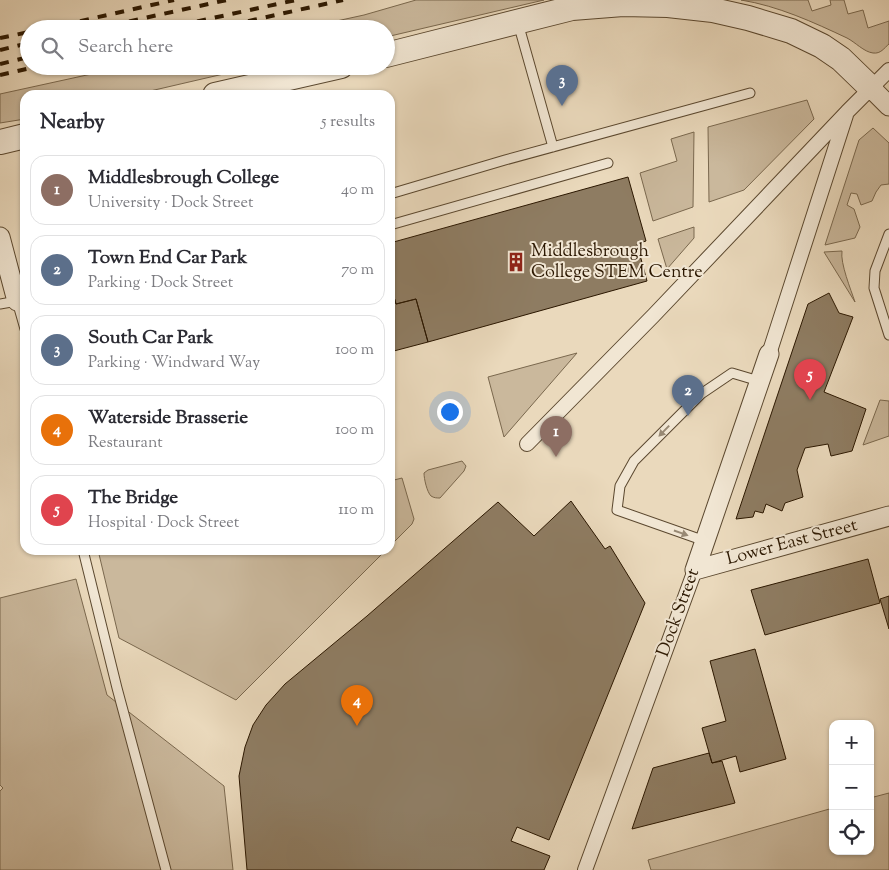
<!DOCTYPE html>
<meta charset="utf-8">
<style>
:root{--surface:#fff;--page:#f7f7f7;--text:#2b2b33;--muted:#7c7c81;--line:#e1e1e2;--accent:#0b8043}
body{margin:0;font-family:"Sorts Mill Goudy",serif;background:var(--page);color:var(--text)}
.controls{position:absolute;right:15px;bottom:15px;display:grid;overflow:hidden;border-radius:10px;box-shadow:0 1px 4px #0004}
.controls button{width:45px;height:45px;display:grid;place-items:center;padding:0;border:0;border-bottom:1px solid var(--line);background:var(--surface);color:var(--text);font:25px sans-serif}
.you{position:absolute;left:449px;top:411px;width:18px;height:18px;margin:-12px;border:4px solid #fff;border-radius:50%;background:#1a73e8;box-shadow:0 0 0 8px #1a73e833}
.badge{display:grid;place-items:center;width:32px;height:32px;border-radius:50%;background:var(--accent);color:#fff;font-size:16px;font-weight:700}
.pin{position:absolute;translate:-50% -41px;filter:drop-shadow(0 1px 2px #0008)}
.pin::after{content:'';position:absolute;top:26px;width:18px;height:15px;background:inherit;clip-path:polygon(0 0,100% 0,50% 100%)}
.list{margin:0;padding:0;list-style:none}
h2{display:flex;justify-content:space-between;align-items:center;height:65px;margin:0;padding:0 20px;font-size:21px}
h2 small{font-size:16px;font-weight:400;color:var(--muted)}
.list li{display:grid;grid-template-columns:32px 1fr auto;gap:15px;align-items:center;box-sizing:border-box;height:70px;margin:0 10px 10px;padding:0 10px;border:1px solid var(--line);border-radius:15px}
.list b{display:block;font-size:19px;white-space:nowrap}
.list p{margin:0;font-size:16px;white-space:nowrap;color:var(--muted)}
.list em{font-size:16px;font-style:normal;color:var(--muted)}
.icon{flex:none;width:28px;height:28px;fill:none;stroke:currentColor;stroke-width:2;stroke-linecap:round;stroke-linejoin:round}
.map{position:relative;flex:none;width:889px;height:870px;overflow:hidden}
.search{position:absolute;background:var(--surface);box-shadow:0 1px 4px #0004;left:20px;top:20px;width:375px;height:55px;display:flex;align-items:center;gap:12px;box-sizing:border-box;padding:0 18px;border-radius:28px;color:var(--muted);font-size:19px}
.panel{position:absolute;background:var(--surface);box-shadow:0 1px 4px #0004;left:20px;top:90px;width:375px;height:465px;border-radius:15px}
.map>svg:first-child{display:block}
.green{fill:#cab89c;stroke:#7a684e}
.building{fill:#8e7c62;stroke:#2b1700}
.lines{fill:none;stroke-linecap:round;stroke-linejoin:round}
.service-casing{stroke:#5b482f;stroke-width:11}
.pedestrian-casing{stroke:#5b482f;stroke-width:16}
.minor-casing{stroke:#5b482f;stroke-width:21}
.tertiary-casing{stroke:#5b482f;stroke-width:26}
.service{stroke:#f1e6d3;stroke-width:9}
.pedestrian{stroke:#f1e6d3;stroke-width:14}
.minor{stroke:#f1e6d3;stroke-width:19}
.tertiary{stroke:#f1e6d3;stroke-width:24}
.rail{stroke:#2b1700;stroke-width:4;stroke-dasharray:9 9;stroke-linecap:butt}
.oneway{fill:#988974}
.labels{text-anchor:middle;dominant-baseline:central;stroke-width:4;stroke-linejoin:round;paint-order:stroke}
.poi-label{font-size:18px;fill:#2b1700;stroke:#f1e6d3;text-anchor:start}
.street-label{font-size:18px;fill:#2b1700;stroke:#f1e6d3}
</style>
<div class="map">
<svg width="889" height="870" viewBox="0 0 889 870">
<rect width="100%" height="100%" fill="#ead9bc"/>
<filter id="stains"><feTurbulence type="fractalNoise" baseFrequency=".004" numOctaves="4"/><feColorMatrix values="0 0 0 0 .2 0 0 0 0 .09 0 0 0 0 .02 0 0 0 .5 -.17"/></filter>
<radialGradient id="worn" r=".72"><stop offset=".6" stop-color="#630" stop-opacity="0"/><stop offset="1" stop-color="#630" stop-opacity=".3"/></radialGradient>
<path class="green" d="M416,0H544L386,37V29H300L364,15Z
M741,0H808L812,11L831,5L830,0H844L848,14L863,10L868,28L889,21V44C884,48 881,54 873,53C864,52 855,42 847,38C813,22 778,6 741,0Z
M128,66H258L133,95H25V119L0,123V94Z
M807,100L814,119L744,190L709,202L708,127Z
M873,128L889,143V184L881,185L876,192L872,201L861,205L857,194L851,193L847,205L854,209L860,227L855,238L825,245L859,140Z
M694,132L693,207L653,221L640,173L677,161L671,139Z
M694,227V238L667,269L658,239Z
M842,251C840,263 851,290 855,302L824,252Z
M577,353L504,437L488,377Z
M880,400L889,401V436L863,445Z
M462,461L466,466L464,471L440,498C437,498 434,498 431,496C427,492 424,479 424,473L428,470Z
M402,478L414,519L412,524L390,546V481Z
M98,550H386L236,700L119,638Z
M76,579L107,695L224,786L233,870H0V791L3,788L0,785V598Z
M889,793V870H651L648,860L833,808V851H870V798Z"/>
<path class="building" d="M628,177L646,241L637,244L647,281L428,342L416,299L396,304L390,282V243Z
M393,293L396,304L416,299L428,342L390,352V294Z
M829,293L839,313L853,317L824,392L866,409L852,451L831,456L828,444L805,448L797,470L803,497L785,503L782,511L766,504L763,513L755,511L753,517L736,519L808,304Z
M571,501L605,549L610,546L645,603L549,840L517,827L511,841L550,856L544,870H247L239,776L245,747L253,725L266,705L285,684L367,616L498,502L534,536Z
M868,559L880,603L765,635L751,590Z
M889,596V629L880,599Z
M755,649L786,759L740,772L736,756L712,763L702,728L726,721L710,661Z
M709,753L712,763L722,761L735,803L632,829L653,768Z"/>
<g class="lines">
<defs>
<path id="service" d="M518,23L553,147
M390,194L505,160L750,93
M390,225L608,163
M889,234L875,271L874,288L889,335
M17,301L25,329
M0,304L17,301
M705,541L617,510L620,486L634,461L701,394L732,373L759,381
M83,550L117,688L166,870"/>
<path id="pedestrian" d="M769,354L846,115
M527,444L654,315L847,112L889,70
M585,870L695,570"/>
<path id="minor" d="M871,88L889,106
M0,237L17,301
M695,570L769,354
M695,570L889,516"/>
<path id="tertiary" d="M386,55L572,8L623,4L668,5L713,10L748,18L791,31L822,46L841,59L871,88
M215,95L341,66
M0,142L25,136"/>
</defs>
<use href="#service" class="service-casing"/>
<use href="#pedestrian" class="pedestrian-casing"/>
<use href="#minor" class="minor-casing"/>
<use href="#tertiary" class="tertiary-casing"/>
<use href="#service" class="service"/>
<use href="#pedestrian" class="pedestrian"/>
<use href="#minor" class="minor"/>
<use href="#tertiary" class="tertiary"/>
<path class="rail" d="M45,29L174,0
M94,29L227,0
M162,29L296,0
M213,29L343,0
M0,38L29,32
M0,50L29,43
M0,64L29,57
M0,75L40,66"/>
</g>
<defs><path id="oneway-solid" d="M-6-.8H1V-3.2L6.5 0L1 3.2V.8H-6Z" transform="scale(1.25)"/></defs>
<g class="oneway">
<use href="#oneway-solid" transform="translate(664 431) rotate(134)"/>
<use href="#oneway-solid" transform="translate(681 533) rotate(19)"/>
</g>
<defs>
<symbol id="building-bare" viewBox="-9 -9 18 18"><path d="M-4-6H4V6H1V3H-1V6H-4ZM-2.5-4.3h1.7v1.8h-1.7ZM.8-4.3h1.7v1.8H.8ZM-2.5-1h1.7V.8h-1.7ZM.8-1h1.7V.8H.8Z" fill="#8f2418" stroke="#f1e6d3" stroke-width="2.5" paint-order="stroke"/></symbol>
</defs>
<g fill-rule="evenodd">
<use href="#building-bare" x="502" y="248" width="28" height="28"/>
</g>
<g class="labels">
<g class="poi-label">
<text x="531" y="252">Middlesbrough<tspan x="531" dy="21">College STEM Centre</tspan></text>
</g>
<g class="street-label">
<text transform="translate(792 543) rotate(-15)">Lower East Street</text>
<text transform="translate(679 613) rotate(-70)">Dock Street</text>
</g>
</g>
<rect width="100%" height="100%" filter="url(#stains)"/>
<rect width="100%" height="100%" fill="url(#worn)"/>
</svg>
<div class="controls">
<button>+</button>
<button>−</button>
<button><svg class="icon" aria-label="locate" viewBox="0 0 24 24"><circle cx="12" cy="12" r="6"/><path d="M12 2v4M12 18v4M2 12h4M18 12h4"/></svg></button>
</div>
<div class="you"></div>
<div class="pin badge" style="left:556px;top:457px;background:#8d6e63">1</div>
<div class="pin badge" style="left:688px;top:416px;background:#5c6f8a">2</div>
<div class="pin badge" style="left:562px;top:106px;background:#5c6f8a">3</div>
<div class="pin badge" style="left:357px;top:726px;background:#e8710a">4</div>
<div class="pin badge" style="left:810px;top:400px;background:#e0444e">5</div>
<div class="search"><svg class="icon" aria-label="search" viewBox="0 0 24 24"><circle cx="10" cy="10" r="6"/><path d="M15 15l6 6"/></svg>Search here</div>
<section class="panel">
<h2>Nearby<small>5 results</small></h2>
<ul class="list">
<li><span class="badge" style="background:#8d6e63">1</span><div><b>Middlesbrough College</b><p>University · Dock Street</p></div><em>40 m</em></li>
<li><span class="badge" style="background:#5c6f8a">2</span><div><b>Town End Car Park</b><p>Parking · Dock Street</p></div><em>70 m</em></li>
<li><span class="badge" style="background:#5c6f8a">3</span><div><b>South Car Park</b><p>Parking · Windward Way</p></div><em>100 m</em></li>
<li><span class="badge" style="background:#e8710a">4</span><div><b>Waterside Brasserie</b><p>Restaurant</p></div><em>100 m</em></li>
<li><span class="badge" style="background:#e0444e">5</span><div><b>The Bridge</b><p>Hospital · Dock Street</p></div><em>110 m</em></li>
</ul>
</section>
</div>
